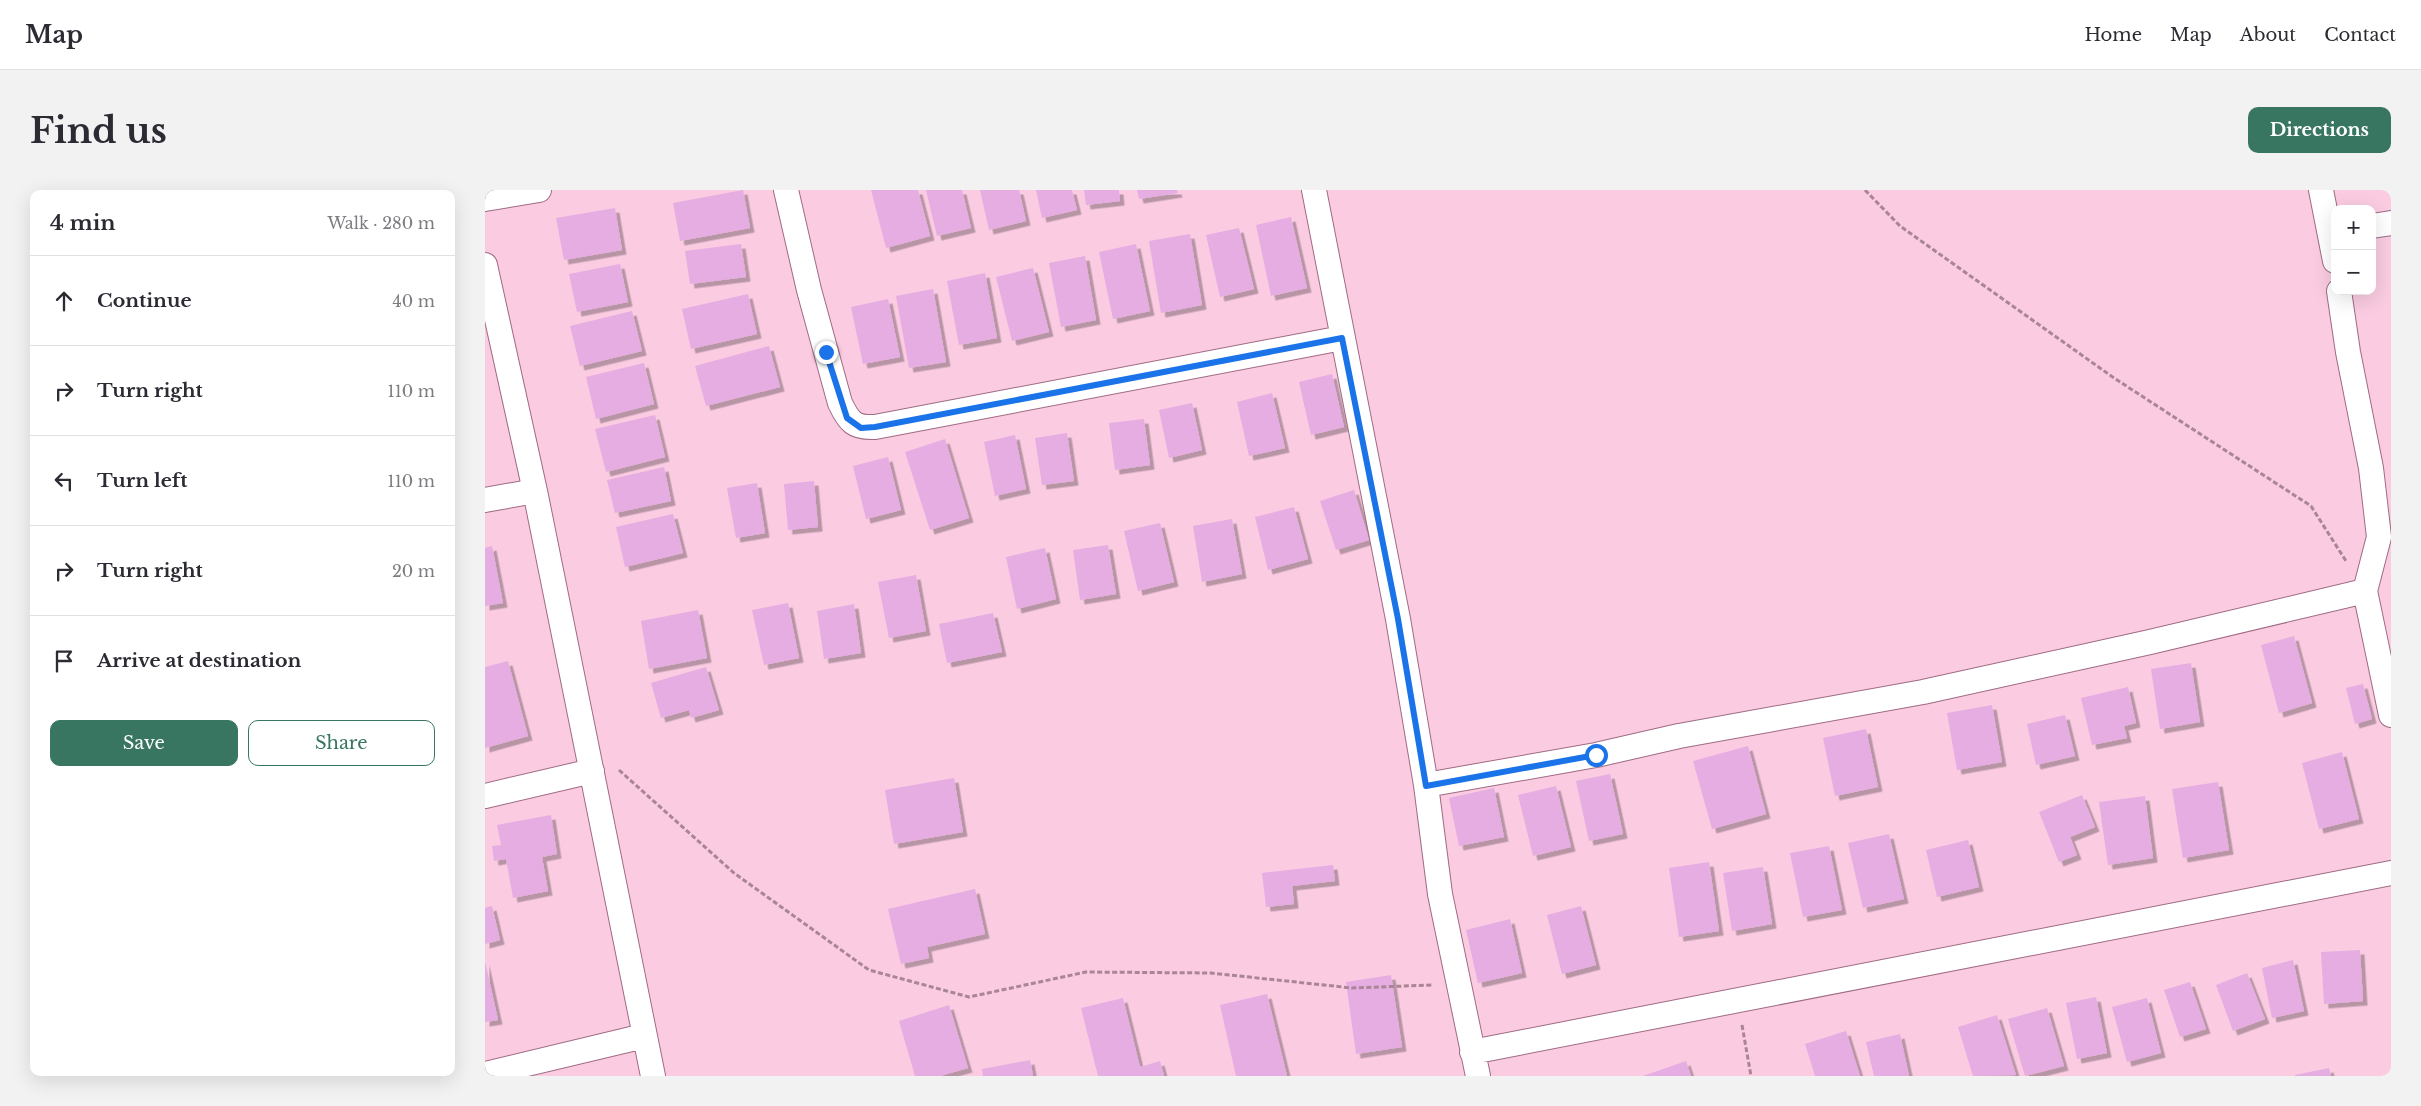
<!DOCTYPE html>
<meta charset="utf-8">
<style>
:root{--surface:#fff;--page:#f2f2f3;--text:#2b2b33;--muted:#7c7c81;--line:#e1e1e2;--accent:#397661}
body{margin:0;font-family:"Libre Baskerville",serif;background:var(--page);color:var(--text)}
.controls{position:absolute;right:15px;top:15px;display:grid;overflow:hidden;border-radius:10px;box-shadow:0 5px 20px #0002}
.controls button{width:45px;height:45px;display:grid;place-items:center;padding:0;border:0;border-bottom:1px solid var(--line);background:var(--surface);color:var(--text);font:25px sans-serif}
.stop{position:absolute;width:15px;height:15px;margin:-11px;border:4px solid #1a73e8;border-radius:50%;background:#fff}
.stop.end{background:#1a73e8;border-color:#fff;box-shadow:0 1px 5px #0008}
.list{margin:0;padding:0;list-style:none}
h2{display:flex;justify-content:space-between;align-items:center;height:65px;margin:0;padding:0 20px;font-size:21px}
h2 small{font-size:16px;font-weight:400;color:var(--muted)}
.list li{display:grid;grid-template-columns:32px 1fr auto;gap:15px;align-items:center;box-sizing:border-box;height:90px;padding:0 20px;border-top:1px solid var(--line)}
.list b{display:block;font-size:19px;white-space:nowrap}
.list em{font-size:16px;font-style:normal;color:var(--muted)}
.actions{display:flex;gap:10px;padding:15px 20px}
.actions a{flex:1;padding:11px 0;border:1px solid var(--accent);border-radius:10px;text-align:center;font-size:18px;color:var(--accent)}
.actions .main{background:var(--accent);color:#fff}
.icon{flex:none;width:28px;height:28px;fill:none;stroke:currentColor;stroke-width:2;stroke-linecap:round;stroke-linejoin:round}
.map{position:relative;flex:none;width:1906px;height:886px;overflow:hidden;border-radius:10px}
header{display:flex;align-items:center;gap:30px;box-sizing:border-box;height:70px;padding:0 25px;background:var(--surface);border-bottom:1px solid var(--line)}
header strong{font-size:24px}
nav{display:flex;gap:28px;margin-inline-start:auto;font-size:18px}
.intro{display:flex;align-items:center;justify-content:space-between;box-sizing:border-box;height:120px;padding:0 30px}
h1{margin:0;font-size:35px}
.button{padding:12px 22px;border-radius:10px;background:var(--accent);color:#fff;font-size:18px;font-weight:700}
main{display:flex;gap:30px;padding:0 30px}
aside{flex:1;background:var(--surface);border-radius:10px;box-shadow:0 5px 20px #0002}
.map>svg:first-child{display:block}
.building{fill:#e6ade2;filter:url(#shadow)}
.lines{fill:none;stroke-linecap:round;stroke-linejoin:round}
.street-casing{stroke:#9f6b84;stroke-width:26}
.path{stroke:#a98596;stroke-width:3;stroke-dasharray:5 2.5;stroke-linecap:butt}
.street{stroke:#fff;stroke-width:24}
.route{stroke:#1a73e8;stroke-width:6}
</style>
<header>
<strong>Map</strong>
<nav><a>Home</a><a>Map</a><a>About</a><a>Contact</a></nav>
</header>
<div class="intro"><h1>Find us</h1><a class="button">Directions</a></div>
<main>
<aside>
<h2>4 min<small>Walk · 280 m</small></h2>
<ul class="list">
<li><svg class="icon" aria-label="ahead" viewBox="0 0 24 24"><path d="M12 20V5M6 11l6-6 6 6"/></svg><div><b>Continue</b></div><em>40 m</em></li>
<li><svg class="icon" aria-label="right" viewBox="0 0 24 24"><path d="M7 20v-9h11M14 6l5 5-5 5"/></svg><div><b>Turn right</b></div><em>110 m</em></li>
<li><svg class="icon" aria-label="left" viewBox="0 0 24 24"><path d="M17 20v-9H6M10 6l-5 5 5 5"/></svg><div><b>Turn left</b></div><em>110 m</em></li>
<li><svg class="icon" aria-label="right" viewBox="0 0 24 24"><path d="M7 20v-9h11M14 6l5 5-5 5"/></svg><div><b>Turn right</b></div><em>20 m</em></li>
<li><svg class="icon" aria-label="arrive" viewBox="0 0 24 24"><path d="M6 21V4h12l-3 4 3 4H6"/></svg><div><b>Arrive at destination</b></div></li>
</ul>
<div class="actions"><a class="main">Save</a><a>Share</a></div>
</aside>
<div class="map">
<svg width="1906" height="886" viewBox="0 0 1906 886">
<defs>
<filter id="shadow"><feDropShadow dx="4.5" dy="4.5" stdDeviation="0" flood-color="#0004"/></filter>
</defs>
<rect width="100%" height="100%" fill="#facbe1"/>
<path class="building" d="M258,0L265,38L195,51L188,13Z
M386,0H433L445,46L401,58Z
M441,0H477L486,38L452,46Z
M495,0H534L541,31L504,40Z
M551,0H587L592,20L557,28Z
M599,0H634L635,11L601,15Z
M652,0H692L693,3L654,9Z
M130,18L137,60L79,70L71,28Z
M806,27L822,98L786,106L771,35Z
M754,38L769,99L735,107L721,45Z
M705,44L717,115L676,123L664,51Z
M256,54L261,87L205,94L200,61Z
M651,54L665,121L628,129L614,62Z
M600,66L611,130L576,137L564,73Z
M135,74L143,112L92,122L84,84Z
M548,78L564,142L527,151L511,87Z
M500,83L512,148L474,155L462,91Z
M448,99L461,172L424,178L411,106Z
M263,104L272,144L206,159L197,119Z
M403,109L415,167L378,174L366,117Z
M147,121L157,161L95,176L85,136Z
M284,156L295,197L221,216L210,176Z
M159,173L169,214L111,229L101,187Z
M847,184L859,237L826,245L814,192Z
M787,203L800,258L764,266L752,212Z
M707,213L717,260L684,268L674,220Z
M170,225L180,267L121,282L110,239Z
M659,229L665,275L630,280L624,233Z
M582,243L589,291L557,295L550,248Z
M530,245L541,299L510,306L499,252Z
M460,249L484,328L445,340L420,262Z
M403,267L416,320L381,329L368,276Z
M179,277L186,311L130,323L122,290Z
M329,291L333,337L303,340L299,294Z
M272,293L280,343L251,348L242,298Z
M869,300L884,350L851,360L835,311Z
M809,317L823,369L783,380L770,327Z
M188,324L198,363L140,377L131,337Z
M747,329L757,384L717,392L708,336Z
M675,333L689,392L653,401L639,341Z
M623,355L631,404L595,410L588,360Z
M7,356L18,413L0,416V358Z
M560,358L571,409L532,419L521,367Z
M431,385L441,441L404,448L393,392Z
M303,413L314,468L279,475L267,420Z
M369,414L376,463L339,469L332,421Z
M213,420L222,468L164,479L156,431Z
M508,423L517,462L462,473L454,434Z
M1809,446L1827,513L1794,523L1776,455Z
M23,471L43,546L0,558V477Z
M1706,473L1715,532L1675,539L1666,479Z
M221,477L234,520L206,528L204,520L176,528L166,493Z
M1878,494L1887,529L1870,534L1861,498Z
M1643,497L1651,533L1639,536L1642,548L1607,555L1596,508Z
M1507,515L1517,572L1472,580L1462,523Z
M1580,525L1590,566L1551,575L1542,534Z
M1381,539L1393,597L1350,606L1338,548Z
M1263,556L1281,624L1227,639L1208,571Z
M1857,562L1874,629L1834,639L1817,573Z
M1125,584L1138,644L1104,651L1091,591Z
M469,588L478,642L409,654L400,600Z
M1733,592L1744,660L1698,668L1687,599Z
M1071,596L1086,657L1048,666L1033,605Z
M1009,598L1019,647L974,656L964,608Z
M1597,605L1610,637L1585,647L1592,665L1574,672L1554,622Z
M1660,606L1668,668L1623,675L1614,612Z
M66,625L72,664L57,667L63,701L28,708L21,669L9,671L7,656L16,655L12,635Z
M1404,644L1419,709L1378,718L1363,653Z
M1483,650L1494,697L1452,707L1441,660Z
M1344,656L1357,720L1318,727L1305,663Z
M1224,672L1234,741L1194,747L1184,678Z
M848,675L850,691L807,696L809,714L781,717L777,683Z
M1278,677L1287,734L1247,741L1238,683Z
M490,699L500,744L442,757L444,768L416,774L403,719Z
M7,716L15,750L0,754V718Z
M1096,716L1111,775L1077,784L1062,725Z
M1025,729L1037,783L993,793L981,740Z
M1875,760L1878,811L1839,814L1836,762Z
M1808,770L1819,821L1787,828L1777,778Z
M0,771L13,830L0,832Z
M1762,783L1780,829L1748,841L1731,795Z
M906,785L917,857L871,864L861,792Z
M1705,792L1721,839L1695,847L1679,800Z
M782,804L802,886H751L735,815Z
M1611,807L1622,863L1592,869L1581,813Z
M638,808L655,877L675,871L679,886H613L596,818Z
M1662,808L1676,863L1642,872L1627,817Z
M464,815L483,878L455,886H430L414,831Z
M1562,818L1579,876L1540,886L1523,829Z
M1512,825L1531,885L1488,886L1473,837Z
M1361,841L1375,886H1330L1320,854Z
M1415,844L1424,886H1389L1381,852Z
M545,870L548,886H498L497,879Z
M1201,871L1206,886H1158Z
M1844,878L1846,886H1810V885Z"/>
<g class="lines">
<defs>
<path id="street" d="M301,0L324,100L355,213C364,232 369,238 390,237L857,148
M829,0L913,429L941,595L955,704L993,886
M1836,0L1850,71
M0,9L54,0
M1887,36L1906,33
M0,75L50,301L168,886
M1854,101L1863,162L1886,278L1894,347L1880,401L1906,525
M0,310L50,301
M941,595L1111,565L1194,546L1438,502L1665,452L1880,401
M0,606L107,581
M987,862L1906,683
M0,884L159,846"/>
</defs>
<use href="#street" class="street-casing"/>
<path class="path" d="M1380,0L1415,36L1629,188L1826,316L1861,371
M134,580L249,683L384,780L484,807L601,782L726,783L867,798L947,795
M1257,835L1266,886"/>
<use href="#street" class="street"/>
</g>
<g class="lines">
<path class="route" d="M341,162L362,228L376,238L390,237L857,148L913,429L941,596L1111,565"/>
</g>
</svg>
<div class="controls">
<button>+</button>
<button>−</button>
</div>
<div class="stop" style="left:1111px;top:565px"></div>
<div class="stop end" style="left:341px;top:162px"></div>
</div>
</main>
